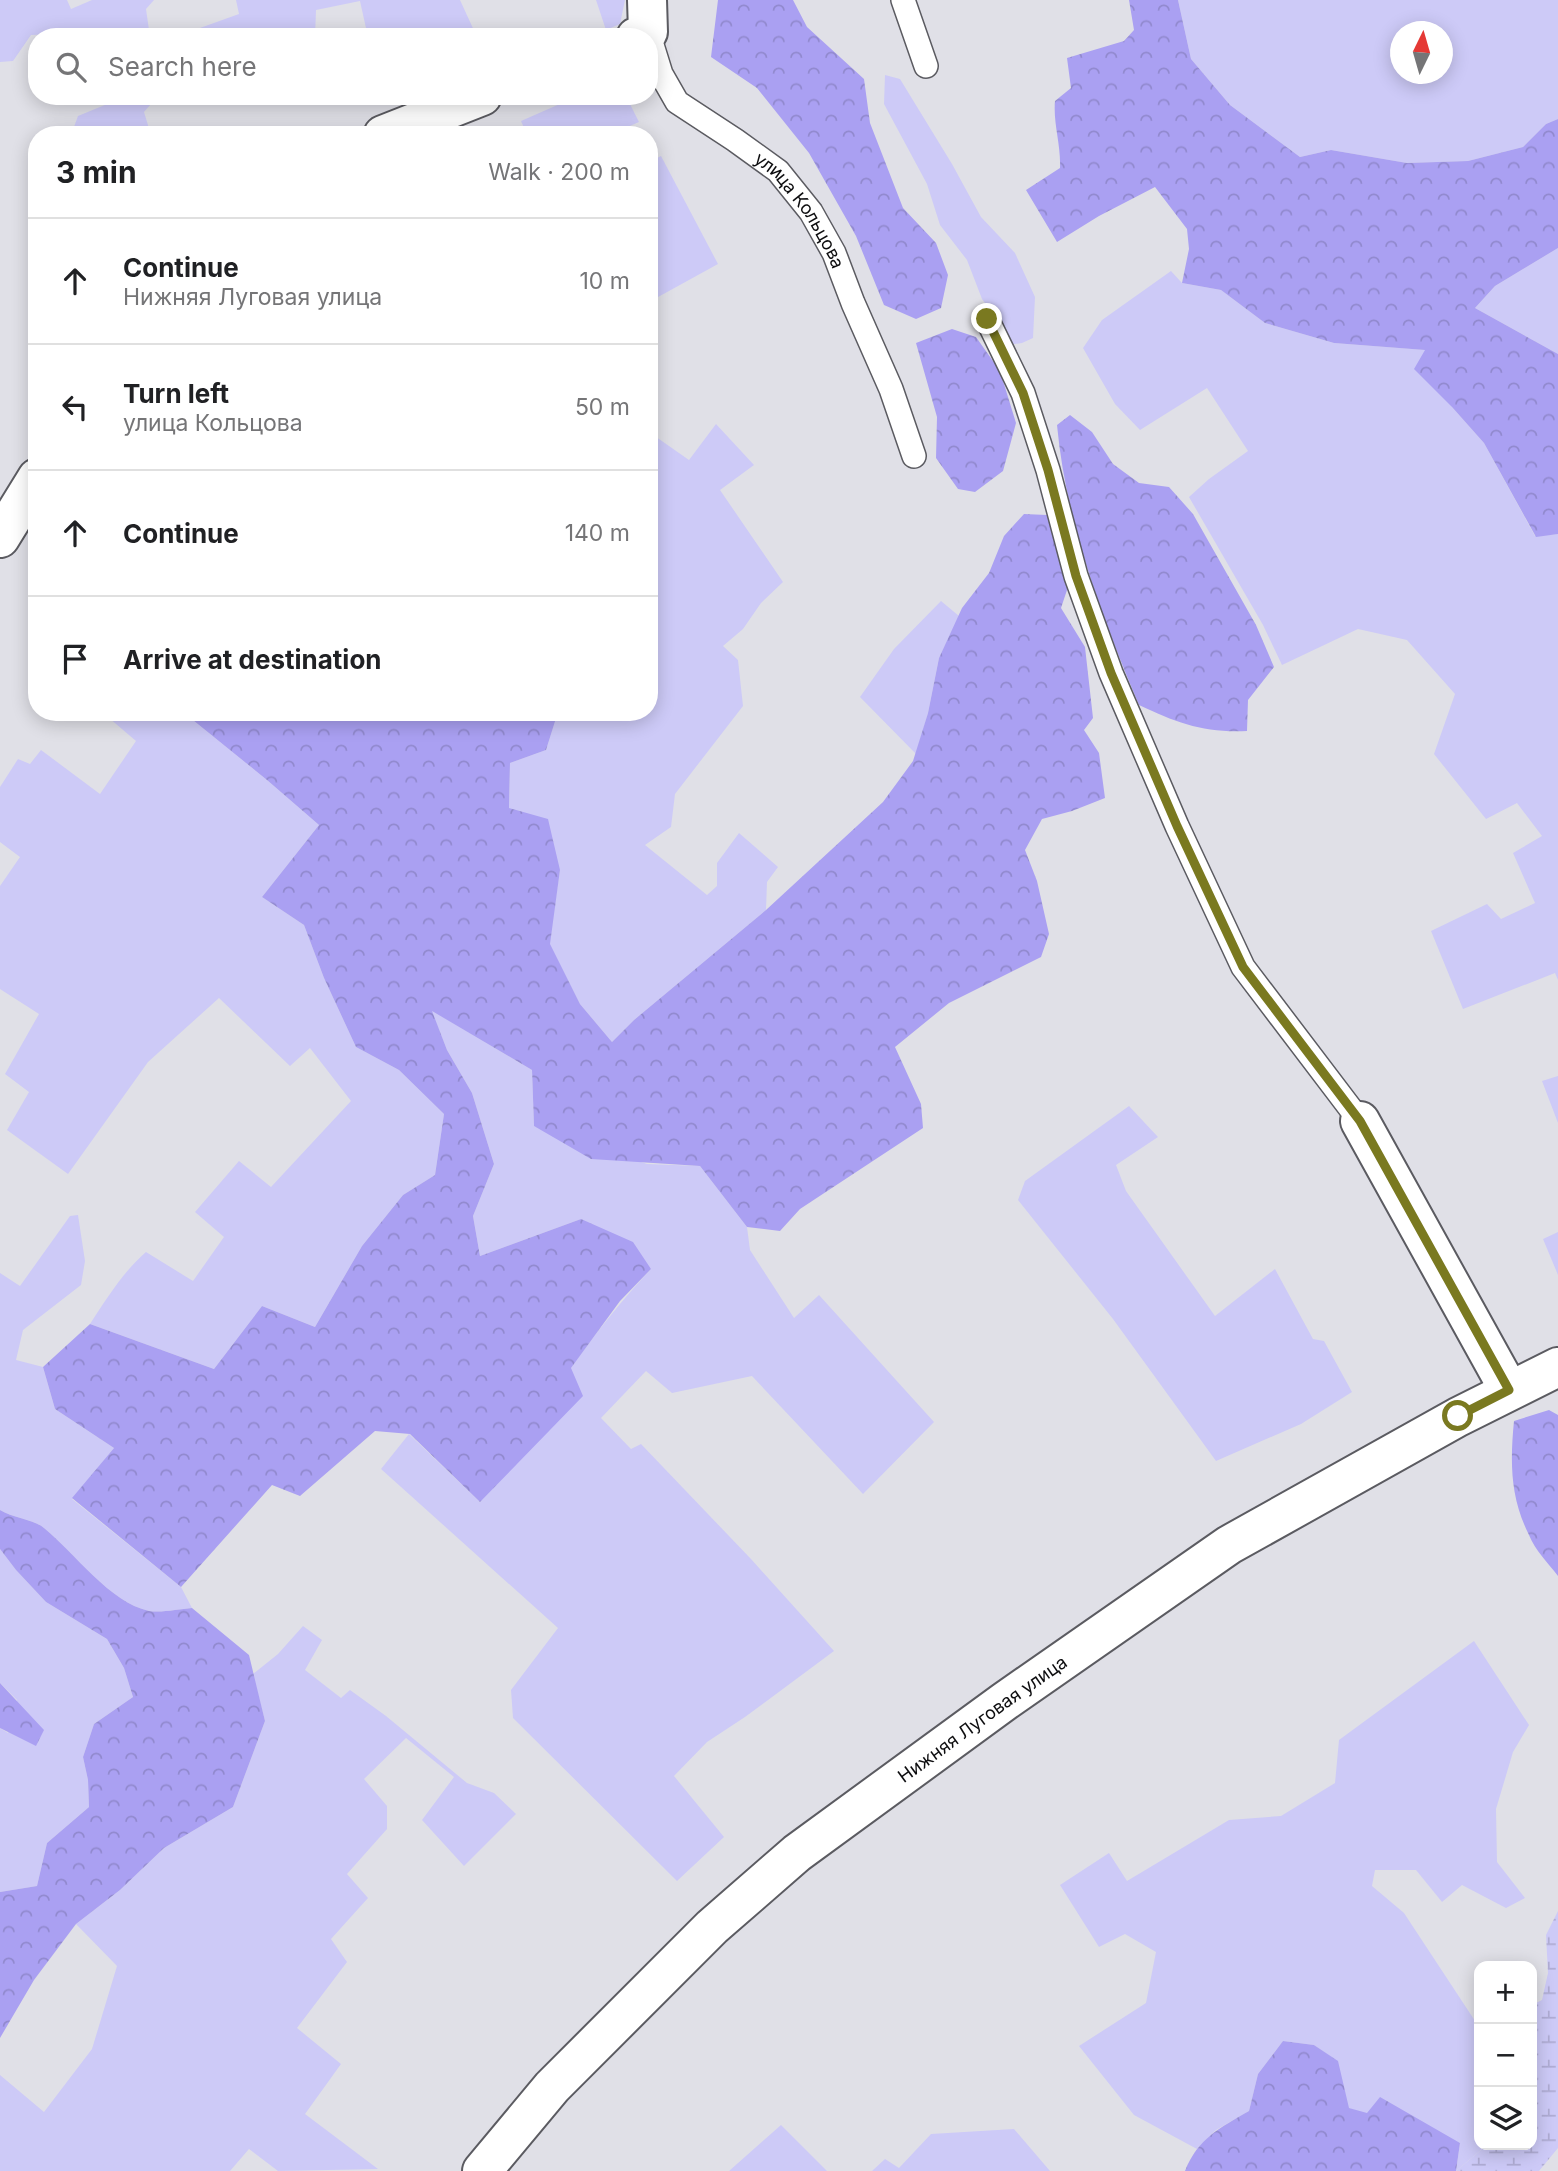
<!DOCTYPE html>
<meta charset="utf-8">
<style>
:root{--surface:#fff;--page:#f6f6f6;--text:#202124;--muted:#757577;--line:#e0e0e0}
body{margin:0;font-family:Inter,sans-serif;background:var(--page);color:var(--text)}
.controls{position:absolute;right:21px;bottom:21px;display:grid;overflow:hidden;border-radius:14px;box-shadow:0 4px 18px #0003}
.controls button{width:63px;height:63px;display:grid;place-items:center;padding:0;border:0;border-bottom:2px solid var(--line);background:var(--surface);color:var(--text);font:35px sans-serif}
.compass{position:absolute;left:1390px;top:21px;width:63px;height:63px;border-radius:50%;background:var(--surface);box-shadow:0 4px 18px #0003;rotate:5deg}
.stop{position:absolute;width:21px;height:21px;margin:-16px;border:5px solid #7a7920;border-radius:50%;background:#fff}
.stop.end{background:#7a7920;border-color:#fff;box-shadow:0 2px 7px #0008}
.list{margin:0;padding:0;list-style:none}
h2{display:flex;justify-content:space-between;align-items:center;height:91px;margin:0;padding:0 28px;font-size:30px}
h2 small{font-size:23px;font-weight:400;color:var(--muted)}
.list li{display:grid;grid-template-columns:46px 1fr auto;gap:21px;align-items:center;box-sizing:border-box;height:126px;padding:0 28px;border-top:2px solid var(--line)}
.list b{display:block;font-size:26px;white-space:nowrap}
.list p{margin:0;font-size:23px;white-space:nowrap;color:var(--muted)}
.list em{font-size:23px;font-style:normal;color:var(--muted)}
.icon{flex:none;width:38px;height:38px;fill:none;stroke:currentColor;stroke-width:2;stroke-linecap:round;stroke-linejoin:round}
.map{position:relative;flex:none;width:1558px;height:2171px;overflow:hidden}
.search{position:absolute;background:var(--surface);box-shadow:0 4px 18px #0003;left:28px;top:28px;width:630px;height:77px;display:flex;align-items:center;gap:18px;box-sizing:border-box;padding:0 24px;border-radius:28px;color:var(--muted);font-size:26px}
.panel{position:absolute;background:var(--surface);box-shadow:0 4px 18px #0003;left:28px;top:126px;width:630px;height:595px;border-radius:28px}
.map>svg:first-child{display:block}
.green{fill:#cdcaf7;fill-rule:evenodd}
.forest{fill:url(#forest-crowns)}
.wetland{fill:url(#wetland-marsh)}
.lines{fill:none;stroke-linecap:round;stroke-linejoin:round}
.lane-casing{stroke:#5b5b61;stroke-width:26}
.street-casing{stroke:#5b5b61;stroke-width:42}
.lane{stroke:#fff;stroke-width:23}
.street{stroke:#fff;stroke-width:38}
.route{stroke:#7a7920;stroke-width:9}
.labels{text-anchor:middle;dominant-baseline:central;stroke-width:7;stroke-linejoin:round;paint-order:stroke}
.street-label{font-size:18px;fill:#0d0d0f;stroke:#fff}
</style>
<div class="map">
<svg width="1558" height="2171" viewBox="0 0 1558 2171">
<defs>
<pattern id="forest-crowns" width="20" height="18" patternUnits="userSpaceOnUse" patternTransform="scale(1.75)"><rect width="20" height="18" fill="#aaa0f2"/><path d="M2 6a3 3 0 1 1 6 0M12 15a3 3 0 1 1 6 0" fill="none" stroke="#9189ce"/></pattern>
<pattern id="wetland-marsh" width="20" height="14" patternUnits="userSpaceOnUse" patternTransform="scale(1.75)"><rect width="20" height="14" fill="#cdcaf7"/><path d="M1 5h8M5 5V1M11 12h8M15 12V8" fill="none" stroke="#afacd3"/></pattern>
</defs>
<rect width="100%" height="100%" fill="#e0e0e7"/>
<path class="green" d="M0,0H67L71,9L92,0H154L146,9L150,37H81L75,33L31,35L13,61L0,62Z
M236,0H460L477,37H368L360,1L316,10L315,37H169L186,33L239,14Z
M596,0H625L620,24L606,30Z
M1178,0H1558V119L1546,124L1523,147L1468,161L1407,163L1331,150L1300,157L1230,105L1191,59ZM1400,32H1442V74H1400Z
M885,75L900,79L952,164L981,217L1015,253L1035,297L1033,338L1022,343L1009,345L1003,327L982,299L967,260L940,225L927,184L884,104Z
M116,96H158L144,112L151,135H71L78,116L117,100Z
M578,96H626L639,122L609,135H527L521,121Z
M661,156L718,264L649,302V162Z
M1558,248V354L1475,308L1495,286Z
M1171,271L1182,283L1221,290L1265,323L1334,343L1426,350L1452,407L1484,443L1535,536L1558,534V980L1555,973L1463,1009L1431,931L1487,904L1501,919L1535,903L1513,853L1542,836L1517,803L1486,819L1434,754L1455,694L1407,640L1358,629L1282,665L1263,625L1189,497L1209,479L1248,451L1207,388L1140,430L1115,404L1083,348L1102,320Z
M716,424L754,465L720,490L783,582L761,603L743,629L723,646L738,660L743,706L675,794L671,827L645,845L707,895L717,886V863L739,833L778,867L767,882L766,910L634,1020L612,1042L580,1004L549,944L560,870L509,808L510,763L546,750L558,712H649V432L689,460Z
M941,601L959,616L939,658L928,713L916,754L860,697L894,649Z
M102,712H183L267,780L319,825L262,897L304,925L324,978L356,1047L399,1070L444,1114L435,1175L403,1195L362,1246L315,1327L262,1306L214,1369L90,1324C107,1298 123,1272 146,1252L193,1281L224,1237L195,1212L239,1161L271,1187L351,1101L310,1048L290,1066L219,998L148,1062L68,1174L7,1130L29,1092L5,1074L39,1014L0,989V886L20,857L0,842V787L18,759L30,764L41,750L100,794L136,741Z
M431,1010L532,1070L534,1126L647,1164L700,1166L747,1227L750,1250L794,1318L819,1295L934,1422L863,1494L752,1376L672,1393L646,1371L601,1418L631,1449L641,1444L751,1559L834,1651L745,1717L707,1742L674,1776L724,1837L677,1881L513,1718L511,1690L558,1628L381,1469L409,1434L480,1502C534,1422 585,1339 651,1269L581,1219L480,1256L473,1216L494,1164L472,1093L447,1050Z
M1558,1076V1123L1542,1081Z
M1129,1106L1158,1137L1116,1165L1126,1191L1215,1316L1275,1269L1313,1339L1324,1341L1352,1392L1301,1424L1216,1461L1113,1319L1018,1200L1025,1181Z
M78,1215L85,1261L81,1285L23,1330L16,1360L43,1367L55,1409L114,1448L72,1499L181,1587L192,1608C179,1609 162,1613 149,1611C109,1602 75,1553 44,1528C35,1520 13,1518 0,1510V1273L20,1286L70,1216Z
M1558,1232V1275L1543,1239Z
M0,1549L16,1570L46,1602L107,1639L124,1668L133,1697L94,1724L83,1757L88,1780L89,1807L47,1843L37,1886L0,1892V1728L8,1733L17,1700L0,1683Z
M303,1626L322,1640L305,1670L341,1698L350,1690L386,1716L467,1783L494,1793L516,1814L464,1866L422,1820L454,1777L406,1738L364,1779L387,1806V1829L347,1874L368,1898L331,1939L347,1962L297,2028L341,2064L305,2114L378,2169L278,2171L249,2149L230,2171H0V2075L44,2112L92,2049L117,1966L76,1924L120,1890L164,1848L233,1807L265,1721L253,1674L278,1654Z
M1474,1641L1529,1725L1513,1752L1496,1809L1497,1862L1525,1898L1506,1908L1462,1885L1442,1902L1416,1870H1375L1372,1886L1404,1913L1479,2027V2145H1487L1456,2171L1460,2143L1348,2108L1337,2061L1314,2045L1283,2041L1258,2074L1249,2111L1216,2130L1197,2149L1134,2115L1079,2046L1146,2003L1156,1952L1125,1934L1099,1947L1060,1885L1109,1853L1127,1881L1229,1820L1281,1816L1335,1783L1339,1740Z
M781,2125L827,2171H729Z
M1014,2129L1050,2171H872L885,2159L899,2168L931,2134Z"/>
<path class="forest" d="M718,0H793L807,27L864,79L870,123L903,208L936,243L948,275L941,308L916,319L884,305L856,236L809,153L757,88L711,57Z
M1129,0H1178L1191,59L1230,105L1300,157L1331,150L1407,163L1468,161L1523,147L1546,124L1558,119V248L1495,286L1475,308L1558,354V534L1536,537L1484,443L1452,407L1414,369L1425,350L1334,343L1265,323L1221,290L1182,283L1189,249L1187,229L1155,187L1099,216L1057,242L1026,190L1060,168C1061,144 1053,124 1055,101L1071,88L1067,58L1124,41L1134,30Z
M952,329L976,337L1000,371L1016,423L1003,471L975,492L958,489L936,458L937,417L916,343Z
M1070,415L1092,432L1113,464L1139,483L1169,487L1193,514L1256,625L1274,667L1248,700L1247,731C1204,733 1177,723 1139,705C1101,615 1066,522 1057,425Z
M1024,514L1047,515L1069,584L1061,608L1085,647L1093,718L1084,730L1099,753L1105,798L1072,811L1042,819L1025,850L1037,881L1049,934L1041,957L949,1003L895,1047L921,1104L923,1128L800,1209L780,1231L747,1227L700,1166L591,1159L534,1126L532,1070L432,1011L447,1050L472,1093L494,1164L473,1216L480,1256L581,1219L633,1242L651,1269L620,1301L571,1368L583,1396L480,1502L410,1434L375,1431L300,1496L272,1485L181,1587L72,1498L114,1448L55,1409L43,1367L90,1324L214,1369L262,1306L315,1327L362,1246L403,1195L435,1175L444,1114L399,1070L356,1047L324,978L304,925L262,897L319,825L267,780L183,712H558L546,750L510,763L509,808L548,819L560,870L550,944L580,1004L612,1042L634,1020L766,910L883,802L913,761L928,713L939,658L962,608L989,573L1004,536Z
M1549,1410L1558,1415V1576C1548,1563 1535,1550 1529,1535C1510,1497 1510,1462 1514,1421Z
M0,1510C13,1518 35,1520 44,1528C75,1553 109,1602 149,1611C162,1613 179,1609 192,1608L249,1655L265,1721L233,1807L164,1848L120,1890L76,1924L34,1980L0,2038V1892L37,1886L47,1843L89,1807L88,1780L83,1757L94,1724L133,1697L124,1668L107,1639L46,1602L16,1570L0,1549Z
M0,1683L44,1730L36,1746L0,1728Z
M1283,2041L1314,2045L1338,2061L1349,2108L1367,2113L1380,2097L1460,2143L1456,2171H1185C1198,2138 1220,2128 1249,2111L1258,2074Z"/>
<path class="wetland" d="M1558,1911V2148L1539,2171H1456L1487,2145H1532V2005L1542,2000L1548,1973L1546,1935Z"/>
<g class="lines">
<defs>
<g id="lane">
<path d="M903,0L926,66"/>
<path id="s1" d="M648,32L661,74L677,102L735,140L778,171L811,212L834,253L853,303L891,389L914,456"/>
<path d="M987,319L1023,393L1048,470L1076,576L1111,673L1177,826L1243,967L1360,1121"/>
</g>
<g id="street">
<path d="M636,37L648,32L647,0"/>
<path d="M383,135L482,96"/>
<path d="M0,538L37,478"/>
<path d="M1360,1121L1509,1390"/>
<path id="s2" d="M482,2171L552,2087L712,1927L797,1853L1005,1701L1229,1545L1458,1417L1558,1367"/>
</g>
</defs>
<use href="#lane" class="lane-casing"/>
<use href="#street" class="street-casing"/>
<use href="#lane" class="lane"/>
<use href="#street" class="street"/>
</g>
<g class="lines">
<path class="route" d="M987,319L1023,393L1048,470L1076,576L1111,673L1177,826L1243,967L1360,1121L1509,1390L1458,1416"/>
</g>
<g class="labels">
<g class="street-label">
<text stroke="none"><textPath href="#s1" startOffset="243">улица Кольцова</textPath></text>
<text stroke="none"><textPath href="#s2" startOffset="677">Нижняя Луговая улица</textPath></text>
</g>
</g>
</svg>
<div class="controls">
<button>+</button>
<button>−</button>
<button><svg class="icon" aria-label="layers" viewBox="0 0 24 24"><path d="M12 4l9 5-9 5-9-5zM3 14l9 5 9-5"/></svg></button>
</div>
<svg class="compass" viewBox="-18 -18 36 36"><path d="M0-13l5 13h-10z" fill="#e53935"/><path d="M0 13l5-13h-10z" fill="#757577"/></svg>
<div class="stop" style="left:1458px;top:1416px"></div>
<div class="stop end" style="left:987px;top:319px"></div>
<div class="search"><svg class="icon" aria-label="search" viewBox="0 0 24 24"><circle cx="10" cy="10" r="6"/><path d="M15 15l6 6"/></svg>Search here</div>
<section class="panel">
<h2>3 min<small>Walk · 200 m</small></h2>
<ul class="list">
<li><svg class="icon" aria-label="ahead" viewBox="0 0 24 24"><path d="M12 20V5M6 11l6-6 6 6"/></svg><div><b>Continue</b><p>Нижняя Луговая улица</p></div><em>10 m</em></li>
<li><svg class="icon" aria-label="left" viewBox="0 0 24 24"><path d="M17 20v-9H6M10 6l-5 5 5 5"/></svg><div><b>Turn left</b><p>улица Кольцова</p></div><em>50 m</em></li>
<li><svg class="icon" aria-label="ahead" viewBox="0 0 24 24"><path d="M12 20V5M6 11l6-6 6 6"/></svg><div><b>Continue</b></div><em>140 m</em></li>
<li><svg class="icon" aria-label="arrive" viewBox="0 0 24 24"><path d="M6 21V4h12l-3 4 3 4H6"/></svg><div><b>Arrive at destination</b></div></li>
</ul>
</section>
</div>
